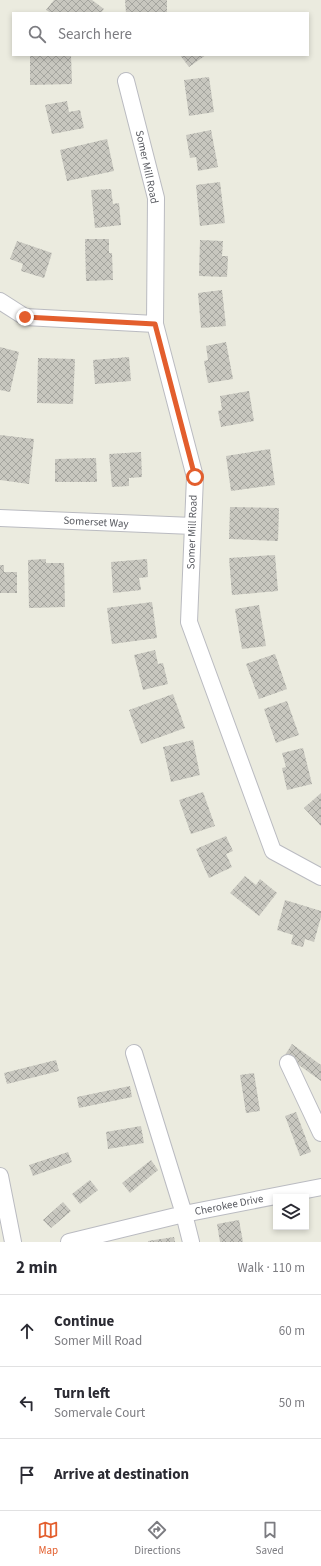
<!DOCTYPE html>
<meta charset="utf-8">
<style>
:root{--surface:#fff;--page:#f2f2f3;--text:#2b2b33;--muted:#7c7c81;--line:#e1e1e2;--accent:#e35e2d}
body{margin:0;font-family:"Source Sans 3",sans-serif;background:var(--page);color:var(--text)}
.controls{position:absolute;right:12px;bottom:12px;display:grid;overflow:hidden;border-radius:0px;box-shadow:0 2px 6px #0003}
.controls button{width:36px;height:36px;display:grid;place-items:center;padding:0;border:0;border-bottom:1px solid var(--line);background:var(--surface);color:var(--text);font:20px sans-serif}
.stop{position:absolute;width:12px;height:12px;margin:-9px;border:3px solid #e35e2d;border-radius:50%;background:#fff}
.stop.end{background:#e35e2d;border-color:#fff;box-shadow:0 1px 4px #0008}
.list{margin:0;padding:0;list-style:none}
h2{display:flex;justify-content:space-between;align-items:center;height:52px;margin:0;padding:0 16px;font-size:17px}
h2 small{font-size:13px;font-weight:400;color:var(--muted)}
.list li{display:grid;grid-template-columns:26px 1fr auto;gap:12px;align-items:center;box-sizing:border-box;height:72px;padding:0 16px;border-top:1px solid var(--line)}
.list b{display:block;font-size:15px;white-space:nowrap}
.list p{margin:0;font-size:13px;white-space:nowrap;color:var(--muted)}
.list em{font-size:13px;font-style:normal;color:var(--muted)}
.icon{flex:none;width:22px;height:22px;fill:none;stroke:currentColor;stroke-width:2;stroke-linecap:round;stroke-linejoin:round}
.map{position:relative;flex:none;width:321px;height:1242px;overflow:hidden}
.search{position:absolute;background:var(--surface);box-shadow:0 2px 6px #0003;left:12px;right:12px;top:12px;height:44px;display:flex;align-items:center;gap:10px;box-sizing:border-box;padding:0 14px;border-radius:0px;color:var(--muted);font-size:15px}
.sheet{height:268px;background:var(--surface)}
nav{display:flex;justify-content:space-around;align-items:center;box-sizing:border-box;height:56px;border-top:1px solid var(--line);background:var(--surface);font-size:11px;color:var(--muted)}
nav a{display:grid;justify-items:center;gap:2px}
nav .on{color:var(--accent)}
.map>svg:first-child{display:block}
.building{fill:url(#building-cross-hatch)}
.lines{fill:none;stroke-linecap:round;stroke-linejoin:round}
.street-casing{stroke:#babbc1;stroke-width:18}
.street{stroke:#fff;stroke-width:16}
.route{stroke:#e35e2d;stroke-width:5}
.labels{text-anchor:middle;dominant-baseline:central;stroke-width:3;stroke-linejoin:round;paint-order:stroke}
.street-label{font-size:11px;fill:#585a60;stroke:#fff}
</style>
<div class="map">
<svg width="321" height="1242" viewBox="0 0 321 1242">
<defs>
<pattern id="building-cross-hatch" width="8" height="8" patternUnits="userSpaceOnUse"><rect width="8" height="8" fill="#c8c7bf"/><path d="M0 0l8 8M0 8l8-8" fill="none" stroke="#a5a59f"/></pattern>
</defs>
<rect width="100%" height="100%" fill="#ebebdf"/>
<path class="building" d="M54,0H92L104,9L101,13H51L46,10Z
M125,0H167V13H126Z
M30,55H71L72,84L30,85Z
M180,55H206L189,67Z
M209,77L214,112L189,116L184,80Z
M67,101L69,112L80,110L84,128L52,134L45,105Z
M211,130L218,167L198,171L196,157L190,158L186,135Z
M107,139L114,171L67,181L60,150Z
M220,182L225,223L200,226L196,185Z
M111,189L113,204L119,203L121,225L95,228L91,190Z
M85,239H109V253H112L113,280L86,281Z
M200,240L223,241L222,256H228L227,277L199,276Z
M17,241L52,253L44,278L21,271L23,264L10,259Z
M222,290L226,326L201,328L198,293Z
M226,342L233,379L208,383L204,361L208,360L206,346Z
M0,347L19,352L10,392L0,390Z
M129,357L131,381L95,384L93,360Z
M38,358L75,359L73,404L37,403Z
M249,391L254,421L221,427L218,411L222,410L220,396Z
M0,435L34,439L29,484L0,480Z
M270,449L275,485L231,491L226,456Z
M141,452L142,477L129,478V486L112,487L109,454Z
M96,458L97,482H55V459Z
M230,507L279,508L278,541L229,539Z
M275,555L278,591L232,595L229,558Z
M46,559V563H64L65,607L29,608L28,560Z
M147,559L148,577L139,578L141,590L113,593L111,562Z
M0,565H4V572H17V593H0Z
M152,602L157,638L112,644L107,608Z
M259,605L266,646L242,649L235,609Z
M155,650L158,664L163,663L168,684L143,690L134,655Z
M275,654L287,689L259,699L246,664Z
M173,694L185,728L141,744L129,710Z
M287,701L299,735L276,743L264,709Z
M193,740L200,775L171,782L163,747Z
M303,748L312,784L287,790L282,768L286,767L282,753Z
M203,792L215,826L191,834L179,800Z
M321,793V826L304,808Z
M226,836L233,851L226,854L232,867L209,878L196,849Z
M245,876L256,885L260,879L277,893L259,916L230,893Z
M285,900L321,911V917L314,942L305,939L303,947L291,944L293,935L277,930Z
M292,1044L321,1065V1081L285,1055Z
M56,1060L59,1071L7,1084L4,1073Z
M254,1073L260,1111L246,1113L240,1075Z
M130,1086L132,1097L79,1108L77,1097Z
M296,1112L311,1152L300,1156L285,1116Z
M141,1126L144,1143L108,1149L106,1132Z
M68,1152L72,1162L33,1176L29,1165Z
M151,1160L158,1170L130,1193L122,1183Z
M90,1180L98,1190L80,1204L72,1194Z
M63,1202L71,1211L51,1228L43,1220Z
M239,1220L243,1242H220L217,1224Z
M174,1237L175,1242H148V1241Z"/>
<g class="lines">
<defs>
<path id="street" d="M126,81L156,198L155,324L195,477L189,622L273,851L321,877
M0,301L25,317L155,324
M0,518L193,526
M134,1053L184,1214L191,1242
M288,1063L321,1133
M0,1176L13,1242
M69,1242L184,1214L321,1187"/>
</defs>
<use href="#street" class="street-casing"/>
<use href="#street" class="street"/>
</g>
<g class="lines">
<path class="route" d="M25,317L155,324L195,477"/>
</g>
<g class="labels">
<g class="street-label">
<text transform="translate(147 167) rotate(78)">Somer Mill Road</text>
<text transform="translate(96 522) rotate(3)">Somerset Way</text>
<text transform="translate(192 532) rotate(-88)">Somer Mill Road</text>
<text transform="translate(229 1205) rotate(-11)">Cherokee Drive</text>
</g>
</g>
</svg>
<div class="controls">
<button><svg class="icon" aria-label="layers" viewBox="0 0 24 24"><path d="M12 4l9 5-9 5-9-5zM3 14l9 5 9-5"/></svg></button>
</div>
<div class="stop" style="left:195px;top:477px"></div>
<div class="stop end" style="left:25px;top:317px"></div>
<div class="search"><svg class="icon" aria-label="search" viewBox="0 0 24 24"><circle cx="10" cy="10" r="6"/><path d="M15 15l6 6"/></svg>Search here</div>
</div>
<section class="sheet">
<h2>2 min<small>Walk · 110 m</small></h2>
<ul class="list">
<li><svg class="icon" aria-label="ahead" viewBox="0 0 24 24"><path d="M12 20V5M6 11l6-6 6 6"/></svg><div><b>Continue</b><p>Somer Mill Road</p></div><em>60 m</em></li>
<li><svg class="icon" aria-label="left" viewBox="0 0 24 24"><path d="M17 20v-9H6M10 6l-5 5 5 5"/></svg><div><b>Turn left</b><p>Somervale Court</p></div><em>50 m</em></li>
<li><svg class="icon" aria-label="arrive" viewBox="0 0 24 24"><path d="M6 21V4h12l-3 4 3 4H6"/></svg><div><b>Arrive at destination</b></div></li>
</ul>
</section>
<nav>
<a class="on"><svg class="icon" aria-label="map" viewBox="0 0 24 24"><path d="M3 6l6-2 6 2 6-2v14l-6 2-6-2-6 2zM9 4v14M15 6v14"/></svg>Map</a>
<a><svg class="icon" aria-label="directions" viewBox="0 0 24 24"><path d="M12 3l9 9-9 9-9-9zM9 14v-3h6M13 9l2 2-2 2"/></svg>Directions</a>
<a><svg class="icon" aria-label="saved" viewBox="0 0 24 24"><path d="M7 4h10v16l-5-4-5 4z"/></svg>Saved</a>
</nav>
